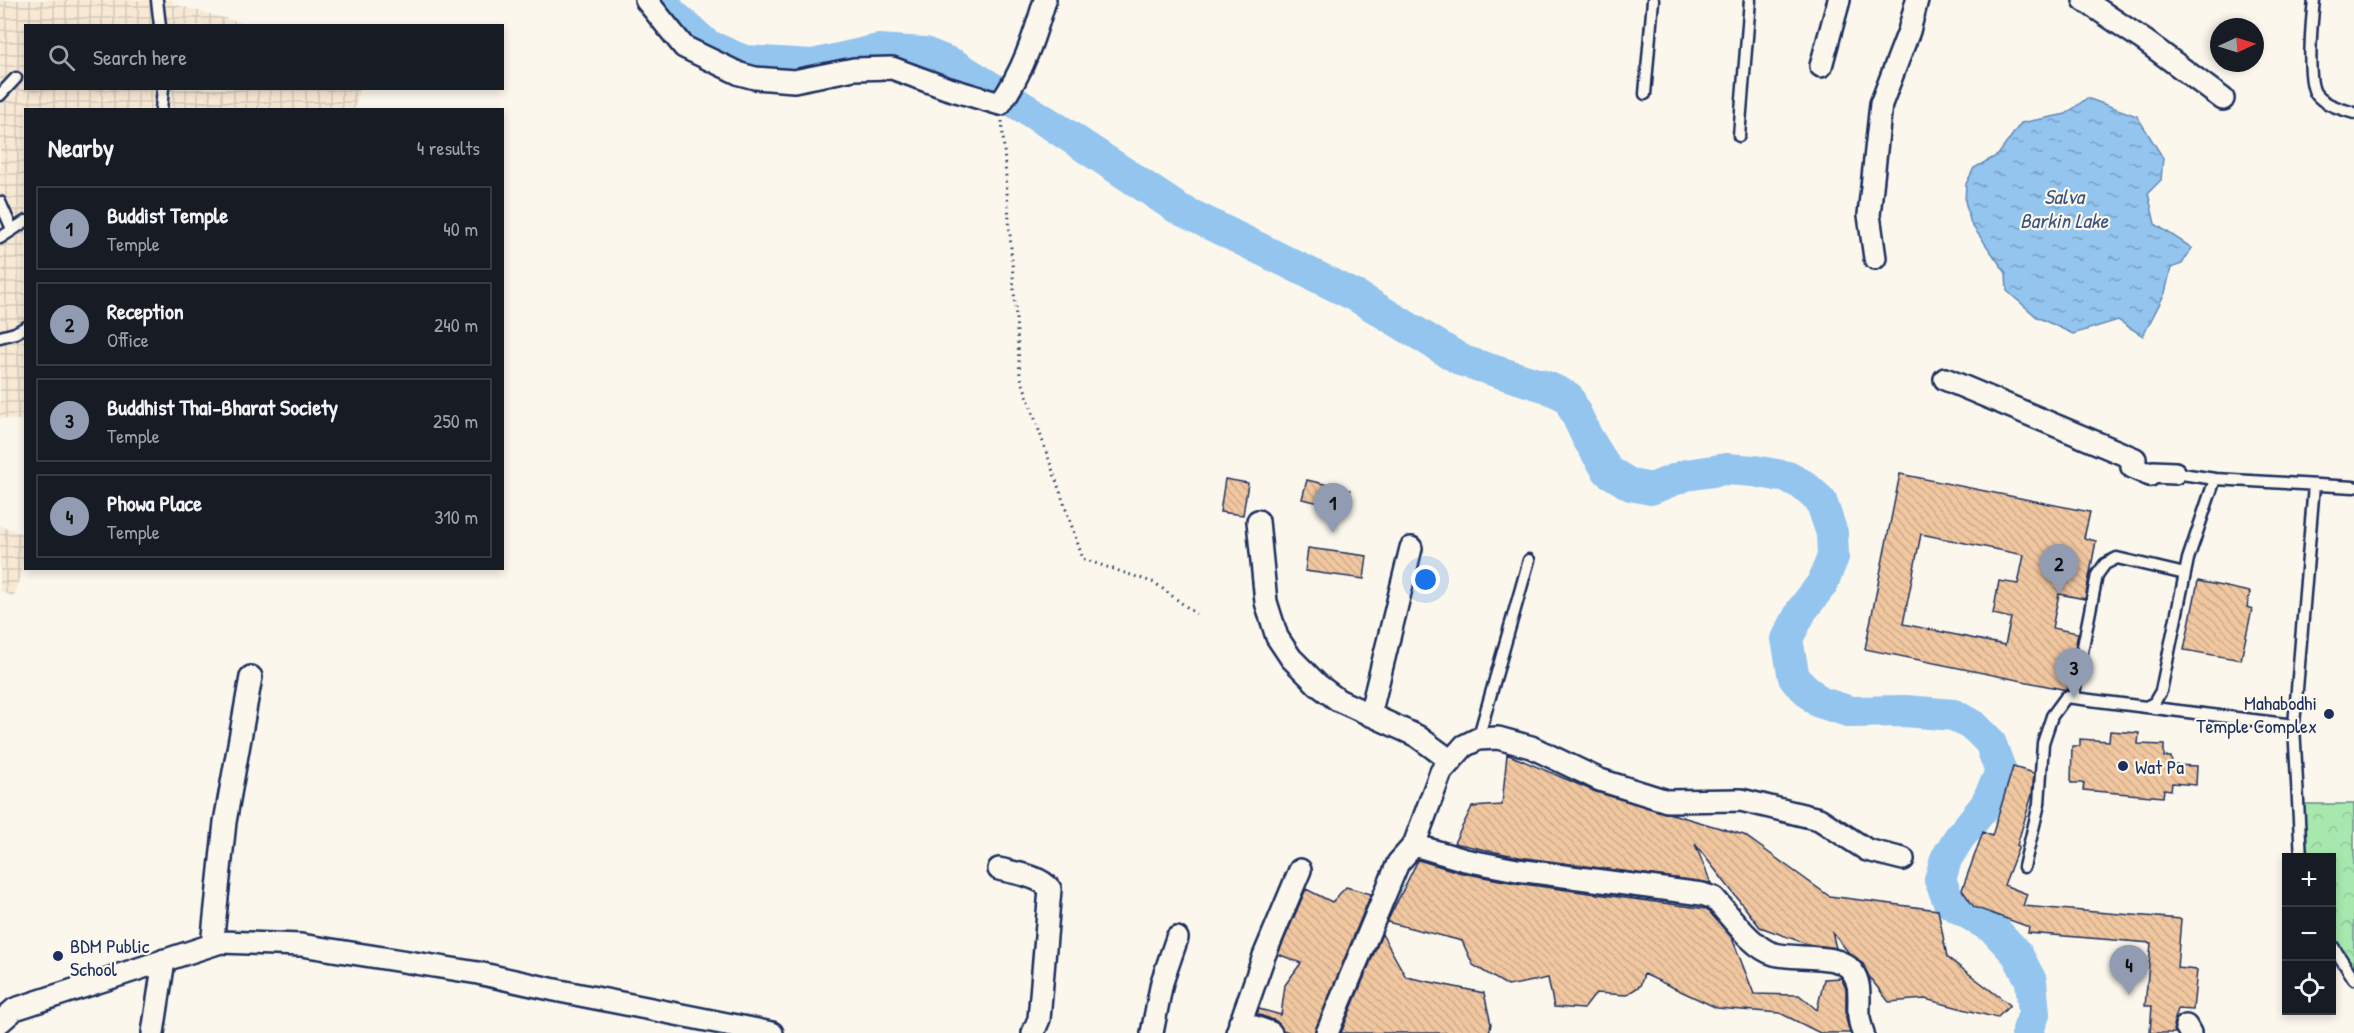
<!DOCTYPE html>
<meta charset="utf-8">
<style>
:root{--surface:#171b24;--page:#242831;--text:#f1f3f6;--muted:#9ea1a6;--line:#363941;--accent:#919bb2}
body{margin:0;font-family:"Patrick Hand",sans-serif;background:var(--page);color:var(--text)}
.controls{position:absolute;right:18px;bottom:18px;display:grid;overflow:hidden;border-radius:0px;box-shadow:0 3px 9px #0003}
.controls button{width:54px;height:54px;display:grid;place-items:center;padding:0;border:0;border-bottom:2px solid var(--line);background:var(--surface);color:var(--text);font:30px sans-serif}
.compass{position:absolute;left:2210px;top:18px;width:54px;height:54px;border-radius:50%;background:var(--surface);box-shadow:0 3px 9px #0003;rotate:86deg}
.you{position:absolute;left:1426px;top:580px;width:21px;height:21px;margin:-15px;border:4px solid #fff;border-radius:50%;background:#1a73e8;box-shadow:0 0 0 9px #1a73e833}
.badge{display:grid;place-items:center;width:39px;height:39px;border-radius:50%;background:var(--accent);color:#111;font-size:20px;font-weight:700}
.pin{position:absolute;translate:-50% -50px;filter:drop-shadow(0 2px 3px #0008)}
.pin::after{content:'';position:absolute;top:32px;width:21px;height:18px;background:inherit;clip-path:polygon(0 0,100% 0,50% 100%)}
.list{margin:0;padding:0;list-style:none}
h2{display:flex;justify-content:space-between;align-items:center;height:78px;margin:0;padding:0 24px;font-size:26px}
h2 small{font-size:20px;font-weight:400;color:var(--muted)}
.list li{display:grid;grid-template-columns:39px 1fr auto;gap:18px;align-items:center;box-sizing:border-box;height:84px;margin:0 12px 12px;padding:0 12px;border:2px solid var(--line);border-radius:0px}
.list b{display:block;font-size:22px;white-space:nowrap}
.list p{margin:0;font-size:20px;white-space:nowrap;color:var(--muted)}
.list em{font-size:20px;font-style:normal;color:var(--muted)}
.icon{flex:none;width:33px;height:33px;fill:none;stroke:currentColor;stroke-width:2;stroke-linecap:round;stroke-linejoin:round}
.map{position:relative;flex:none;width:2354px;height:1033px;overflow:hidden}
.search{position:absolute;background:var(--surface);box-shadow:0 3px 9px #0003;left:24px;top:24px;width:480px;height:66px;display:flex;align-items:center;gap:15px;box-sizing:border-box;padding:0 21px;border-radius:0px;color:var(--muted);font-size:22px}
.panel{position:absolute;background:var(--surface);box-shadow:0 3px 9px #0003;left:24px;top:108px;width:480px;height:462px;border-radius:0px}
.map>svg:first-child{display:block}
.industrial{fill:url(#industrial-grid)}
.park{fill:url(#park-crowns);stroke:#628c86;stroke-width:1.5}
.water{fill:url(#water-ripples);stroke:#6389b5;stroke-width:1.5}
.lines{fill:none;stroke-linecap:round;stroke-linejoin:round}
.river{stroke:#93c5ef;stroke-width:32}
.building{fill:url(#building-back-hatch);stroke:#1b2f5e;stroke-width:1.5;fill-rule:evenodd}
.lane-casing{stroke:#1b2f5e;stroke-width:15}
.street-casing{stroke:#1b2f5e;stroke-width:26}
.path{stroke:#1b2f5e;stroke-width:3;stroke-dasharray:1.5 4.5;stroke-linecap:butt}
.lane{stroke:#fbf7ec;stroke-width:10}
.street{stroke:#fbf7ec;stroke-width:21}
.poi-dot{fill:#1b2f5e;stroke:#fbf7ec;stroke-width:2}
.labels{text-anchor:middle;dominant-baseline:central;stroke-width:4.5;stroke-linejoin:round;paint-order:stroke}
.poi-label{font-size:20px;fill:#1b2f5e;stroke:#fbf7ec;text-anchor:start}
.water-label{font-size:21px;font-style:italic;fill:#395482;stroke:#fbf7ec}
</style>
<div class="map">
<svg width="2354" height="1033" viewBox="0 0 2354 1033">
<defs>
<pattern id="industrial-grid" width="8" height="8" patternUnits="userSpaceOnUse" patternTransform="scale(1.5)"><rect width="8" height="8" fill="#f8e9d5"/><path d="M0 4h8M4 0v8" fill="none" stroke="#d4c8b9"/></pattern>
<pattern id="park-crowns" width="20" height="18" patternUnits="userSpaceOnUse" patternTransform="scale(1.5)"><rect width="20" height="18" fill="#a8e8af"/><path d="M2 6a3 3 0 1 1 6 0M12 15a3 3 0 1 1 6 0" fill="none" stroke="#90c799"/></pattern>
<pattern id="water-ripples" width="26" height="14" patternUnits="userSpaceOnUse" patternTransform="scale(1.5)"><rect width="26" height="14" fill="#93c5ef"/><path d="M2 4q2-2 4 0t4 0M15 11q2-2 4 0t4 0" fill="none" stroke="#77a0c5"/></pattern>
<pattern id="building-back-hatch" width="6" height="6" patternUnits="userSpaceOnUse" patternTransform="scale(1.5)"><rect width="6" height="6" fill="#f1c7a0"/><path d="M-1 5l2 2M0 0l6 6M5-1l2 2" fill="none" stroke="#ceab8c"/></pattern>
</defs>
<rect width="100%" height="100%" fill="#fbf7ec"/>
<filter id="ink" filterUnits="userSpaceOnUse"><feTurbulence type="fractalNoise" baseFrequency=".0167" numOctaves="2"/><feDisplacementMap in="SourceGraphic" scale="12" xChannelSelector="R" yChannelSelector="G"/><feConvolveMatrix kernelMatrix="1 2 1 2 8 2 1 2 1" color-interpolation-filters="sRGB"/></filter>
<g filter="url(#ink)">
<path class="industrial" d="M0,0H172L173,4L250,25L26,26V88L359,89L355,109L26,110L25,421L0,418Z
M0,525L25,535V558L14,597L0,591Z"/>
<path class="park" d="M2301,804H2354V972L2332,938V858L2304,857Z"/>
<path class="water" d="M2087,98L2137,116L2163,158L2161,180L2148,193L2155,224L2192,248L2182,264L2171,268L2165,293L2143,336L2118,320L2073,334L2037,317L2007,291L2006,273L1971,224L1965,201L1966,184L1974,168L1998,155L2021,123L2066,114Z"/>
<g class="lines">
<path class="river" d="M661,0L672,14L707,45L744,61L812,65L878,50L925,53L955,65L1055,127L1177,208L1358,297L1463,361L1547,387L1568,397L1587,437L1608,471L1631,485L1651,489L1686,475L1726,469L1754,471L1788,477L1803,485L1821,501L1832,533L1833,557L1822,584L1802,610L1787,639L1794,678L1819,702L1851,712L1905,711L1954,715L1975,727L1990,742L2001,772L1985,806L1959,838L1946,859L1940,880L1949,902L1994,929L2017,954L2031,981L2034,1014L2027,1033"/>
</g>
<path class="building" d="M1900,474L2090,512L2084,538L2096,541L2085,599L2059,594L2052,628L2078,633L2067,690L1865,649ZM1921,534L2024,555L2018,584L1999,581L1993,614L2011,618L2005,645L1903,624Z
M1225,479L1248,483L1243,515L1220,512Z
M1307,480L1350,490L1346,509L1302,499Z
M1308,548L1367,556L1364,579L1305,571Z
M2198,581L2250,592L2247,607L2252,609L2241,660L2184,650Z
M2110,731L2139,733L2138,744L2164,745V757H2171L2172,765L2197,766L2196,785L2172,783L2171,790L2164,789L2163,797L2083,790L2084,783H2071L2072,746H2080V739L2109,741Z
M1507,754L1596,792L1744,835L1829,896L1938,910L1947,957L2010,1005L1997,1018L1925,999L1889,1002L1870,978L1863,964L1849,953L1832,932L1836,948L1807,944L1760,927L1695,844L1711,883L1519,857L1454,843L1472,807L1502,805Z
M2013,767L2034,773L2032,795L2017,845L2019,846L2004,885L2027,894L2023,906L2181,919L2177,968L2197,970L2193,1010L2178,1009L2173,1025L2175,1033H2150L2152,1006H2145L2151,943L2028,933L2029,927L1974,907L1962,890L1983,832L1992,836Z
M1418,860L1462,873L1515,883L1707,909L1732,938L1754,994L1799,995L1817,1010L1824,979L1841,978L1846,989V1019L1850,1033H1820L1780,1013L1717,1008L1644,974L1640,986L1626,995L1596,993L1584,1009L1554,1007L1548,978L1508,986L1473,965L1462,941L1387,922Z
M1346,887L1371,894L1314,1033H1292L1283,1030L1276,1021L1257,1014L1259,1009L1281,1015L1285,985L1301,963L1278,954L1306,889L1332,902Z
M1382,934L1406,977L1484,993L1491,1024L1489,1033H1341Z"/>
<g class="lines">
<defs>
<path id="lane" d="M157,0L160,26
M2314,0C2312,18 2306,81 2316,94C2324,105 2342,109 2354,113
M1645,94L1653,0
M0,95L16,78
M161,110L163,88
M1739,136L1750,0
M0,202L12,229
M0,238L26,221
M0,337L15,333L26,327
M2175,473L2215,479L2354,487
M2073,698L2097,575L2105,564L2117,558L2185,574
M2146,707L2294,725
M1478,739L1529,560
M2301,858L2294,725L2314,485
M2024,867L2039,804L2043,743L2052,716L2066,697L2146,707L2154,703L2161,691L2188,559L2215,479
M2332,945L2354,979"/>
<path id="street" d="M646,0L684,47L740,74L755,78L794,81L854,69L892,68L946,88L1000,104C1023,72 1034,37 1045,0
M2084,0L2145,41L2223,99
M1821,66L1839,0
M1875,258L1869,215L1881,104L1909,31L1917,0
M1945,379L2135,459L2132,467L2150,475L2153,472L2175,473
M1258,521L1266,602L1277,637L1291,658L1318,685L1338,700L1417,736L1451,761
M1370,715L1411,548
M1414,845L1465,860L1517,870L1702,894L1714,898C1729,914 1753,949 1774,954C1796,960 1838,952 1852,971C1862,984 1858,1000 1859,1015C1859,1021 1861,1027 1863,1033
M999,869C1015,873 1040,876 1050,889L1039,1019L1033,1033
M212,945L225,822L251,677
M0,1022L15,1009L221,942L301,945L478,973L555,990L772,1033
M1240,1022L1271,1033
M2186,1026L2190,1033
M153,1033L164,960
M1152,1033L1162,982L1177,938
M1237,1033L1264,956L1300,870
M1327,1033L1398,863L1414,845L1441,772L1464,746L1478,739L1498,738L1531,747L1600,780L1667,801L1741,800L1819,819L1867,850L1903,859"/>
</defs>
<use href="#lane" class="lane-casing"/>
<use href="#street" class="street-casing"/>
<path class="path" d="M1002,121L1020,375L1083,559L1155,583L1196,614"/>
<use href="#lane" class="lane"/>
<use href="#street" class="street"/>
</g>
</g>
<g class="poi-dot">
<circle cx="2329" cy="714" r="6"/>
<circle cx="2123" cy="766" r="6"/>
<circle cx="58" cy="956" r="6"/>
</g>
<g class="labels">
<g class="poi-label">
<text x="2317" y="702" text-anchor="end">Mahabodhi<tspan x="2317" dy="23">Temple Complex</tspan></text>
<text x="2135" y="766">Wat Pa</text>
<text x="70" y="945">BDM Public<tspan x="70" dy="23">School</tspan></text>
</g>
<g class="water-label">
<text x="2064" y="196">Salva<tspan x="2064" dy="24">Barkin Lake</tspan></text>
</g>
</g>
</svg>
<div class="controls">
<button>+</button>
<button>−</button>
<button><svg class="icon" aria-label="locate" viewBox="0 0 24 24"><circle cx="12" cy="12" r="6"/><path d="M12 2v4M12 18v4M2 12h4M18 12h4"/></svg></button>
</div>
<svg class="compass" viewBox="-18 -18 36 36"><path d="M0-13l5 13h-10z" fill="#e53935"/><path d="M0 13l5-13h-10z" fill="#9ea1a6"/></svg>
<div class="you"></div>
<div class="pin badge" style="left:1333px;top:533px">1</div>
<div class="pin badge" style="left:2059px;top:594px">2</div>
<div class="pin badge" style="left:2074px;top:698px">3</div>
<div class="pin badge" style="left:2129px;top:995px">4</div>
<div class="search"><svg class="icon" aria-label="search" viewBox="0 0 24 24"><circle cx="10" cy="10" r="6"/><path d="M15 15l6 6"/></svg>Search here</div>
<section class="panel">
<h2>Nearby<small>4 results</small></h2>
<ul class="list">
<li><span class="badge">1</span><div><b>Buddist Temple</b><p>Temple</p></div><em>40 m</em></li>
<li><span class="badge">2</span><div><b>Reception</b><p>Office</p></div><em>240 m</em></li>
<li><span class="badge">3</span><div><b>Buddhist Thai-Bharat Society</b><p>Temple</p></div><em>250 m</em></li>
<li><span class="badge">4</span><div><b>Phowa Place</b><p>Temple</p></div><em>310 m</em></li>
</ul>
</section>
</div>
